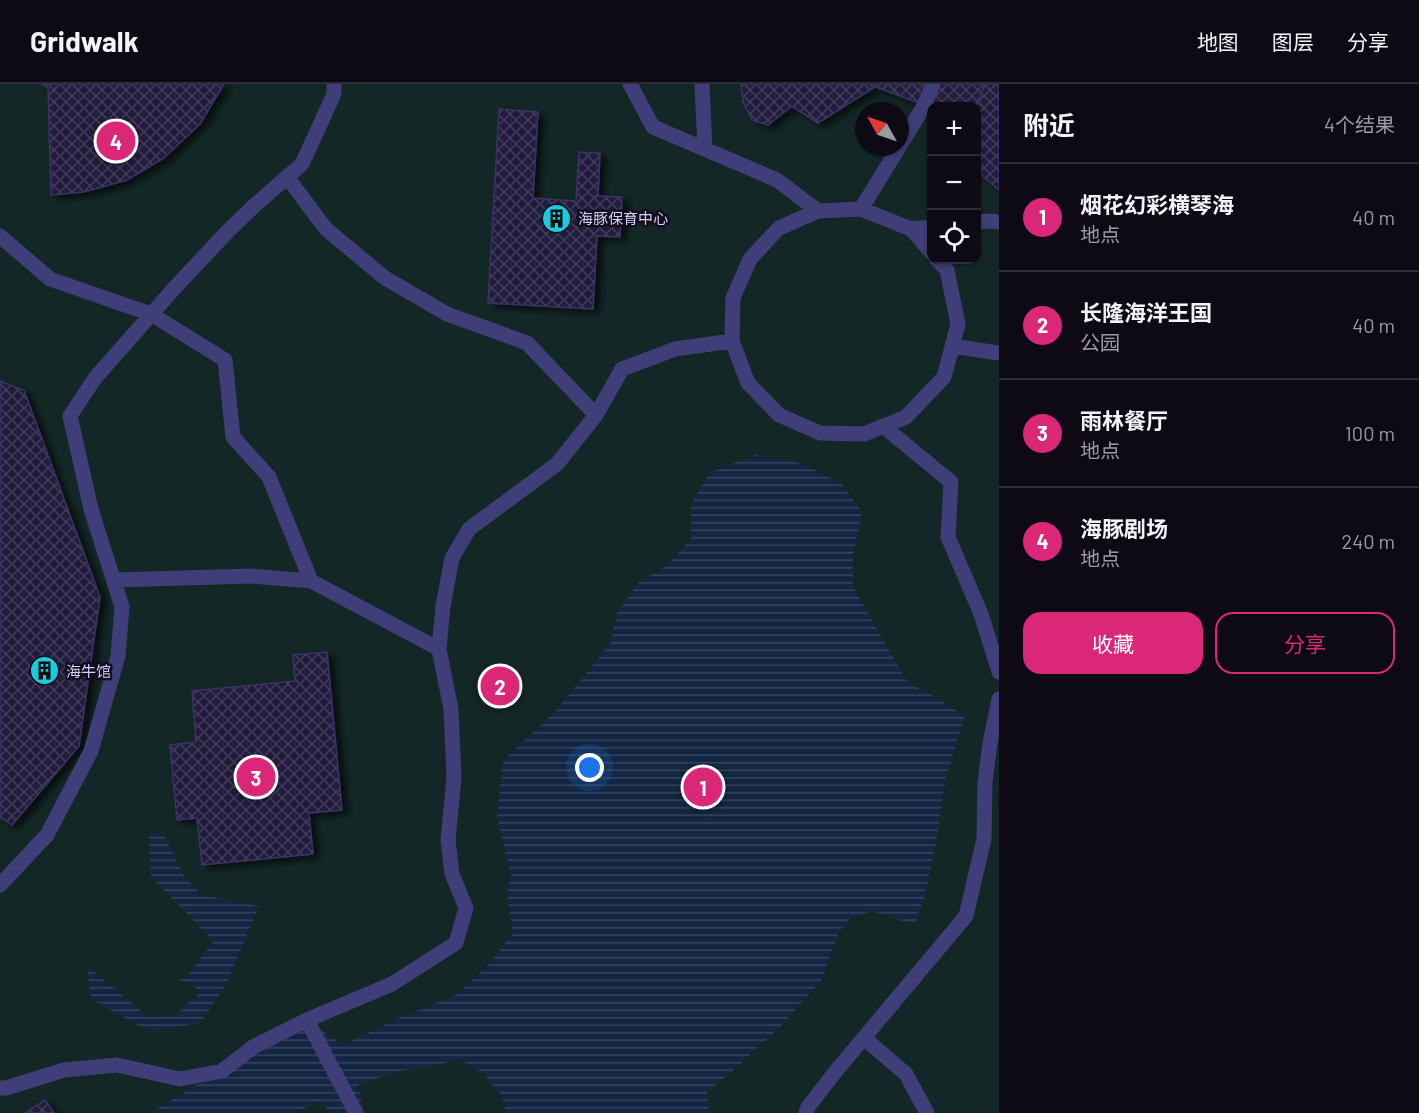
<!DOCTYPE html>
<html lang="zh">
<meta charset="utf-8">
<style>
:root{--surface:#0d0a16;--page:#16131f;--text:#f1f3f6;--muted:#9a9aa1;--line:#2d2b35;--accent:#db2777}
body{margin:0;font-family:Barlow,"Noto Sans SC",sans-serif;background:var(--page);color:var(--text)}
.controls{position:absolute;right:18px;top:18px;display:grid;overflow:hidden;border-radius:12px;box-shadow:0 2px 4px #0004}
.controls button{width:54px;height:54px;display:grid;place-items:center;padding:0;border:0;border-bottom:2px solid var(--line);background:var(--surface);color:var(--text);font:30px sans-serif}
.compass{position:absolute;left:855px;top:18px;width:54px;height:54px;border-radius:50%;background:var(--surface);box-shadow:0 2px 4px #0004;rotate:310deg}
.you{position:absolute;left:590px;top:684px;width:21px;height:21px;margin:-15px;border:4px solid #fff;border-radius:50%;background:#1a73e8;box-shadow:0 0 0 9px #1a73e833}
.badge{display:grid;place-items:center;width:39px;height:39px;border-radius:50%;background:var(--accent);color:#fff;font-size:20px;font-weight:700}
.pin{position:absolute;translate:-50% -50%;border:3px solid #fff;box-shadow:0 2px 6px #0006}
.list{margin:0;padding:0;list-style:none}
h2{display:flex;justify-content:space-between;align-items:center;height:78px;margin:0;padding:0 24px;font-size:26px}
h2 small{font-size:20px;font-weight:400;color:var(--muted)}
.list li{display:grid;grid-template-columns:39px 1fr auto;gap:18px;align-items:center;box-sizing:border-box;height:108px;padding:0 24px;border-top:2px solid var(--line)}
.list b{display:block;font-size:22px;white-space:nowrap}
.list p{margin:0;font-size:20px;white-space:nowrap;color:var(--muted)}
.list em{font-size:20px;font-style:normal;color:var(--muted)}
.actions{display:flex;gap:12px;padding:18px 24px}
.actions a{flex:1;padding:14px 0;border:2px solid var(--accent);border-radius:18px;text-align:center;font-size:21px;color:var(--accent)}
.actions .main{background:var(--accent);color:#fff}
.icon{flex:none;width:33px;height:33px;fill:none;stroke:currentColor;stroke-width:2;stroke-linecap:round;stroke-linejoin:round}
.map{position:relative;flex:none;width:999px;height:1029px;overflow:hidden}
header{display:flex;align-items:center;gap:36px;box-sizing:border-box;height:84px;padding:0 30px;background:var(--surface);border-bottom:2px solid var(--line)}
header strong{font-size:28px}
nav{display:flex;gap:33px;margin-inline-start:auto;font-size:21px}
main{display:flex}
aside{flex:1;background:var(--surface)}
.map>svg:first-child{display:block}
.park{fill:#122726;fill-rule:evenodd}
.water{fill:url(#water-rules)}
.building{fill:url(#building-cross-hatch);stroke:#3b3166;stroke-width:1.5;filter:url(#shadow)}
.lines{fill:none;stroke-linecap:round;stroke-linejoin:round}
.minor{stroke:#403e78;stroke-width:15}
.labels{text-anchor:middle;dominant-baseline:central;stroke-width:5;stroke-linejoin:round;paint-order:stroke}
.poi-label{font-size:15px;fill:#d4d0fa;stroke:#110e1e;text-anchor:start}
</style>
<header>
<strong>Gridwalk</strong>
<nav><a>地图</a><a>图层</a><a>分享</a></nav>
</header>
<main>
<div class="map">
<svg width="999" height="1029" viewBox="0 0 999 1029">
<defs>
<pattern id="water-rules" width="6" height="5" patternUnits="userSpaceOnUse" patternTransform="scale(1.5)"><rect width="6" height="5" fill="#132742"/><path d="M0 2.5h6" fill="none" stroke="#34455e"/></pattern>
<pattern id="building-cross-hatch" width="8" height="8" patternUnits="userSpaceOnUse" patternTransform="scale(1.5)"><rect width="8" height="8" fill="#231c3d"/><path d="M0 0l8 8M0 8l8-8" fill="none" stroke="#423c5a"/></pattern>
<filter id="shadow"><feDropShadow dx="6" dy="4" stdDeviation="3" flood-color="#0009"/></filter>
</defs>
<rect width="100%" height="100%" fill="#110e1e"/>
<path class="park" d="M0,0H999V1029H0ZM932,22H976V176H932ZM864,27H900V63H864Z"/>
<path class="water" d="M755,371L803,380L842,400L862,428L853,471V503L908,599L935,613L965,632L946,693L936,759L926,806L915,841L872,827L851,834L839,848L821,897L780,943L726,993L707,1007L708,1029H506L502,1012L482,988L458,975L436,982L400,987L358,1001L364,1029H333L317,1017L296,1029H150L307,936L343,961L399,934L456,911L488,881L513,849L507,809L511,790L497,733L503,677L554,629L610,560L617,529L638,499L667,481L691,455V421L709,389Z
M149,749L164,751L185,794L202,811L259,822L226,901L201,938L155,948L141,943L91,915L87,882L148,933L176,931L202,907L177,894H186L214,857L151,793Z"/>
<path class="building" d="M42,0H224L200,40L164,74L127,96L84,108L51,111L48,4Z
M741,0H868L875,3L818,39L792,22L768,41L752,36L743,18Z
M868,0H985L976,23L932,22V24Z
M985,0H999V106L976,86V23Z
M499,25L538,28L533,114L576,117L579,68L600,69L598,112L622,113L620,153L597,152L593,225L488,219Z
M0,297L24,306L100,513L79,662L12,741L0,733Z
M327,568L342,726L309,729L313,770L202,781L197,734L177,736L170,661L196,658L192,607L295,597L293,571Z
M45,1016L54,1029H25Z"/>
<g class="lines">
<path class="minor" d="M630,0L653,43L777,96L818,127
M702,0L705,65
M900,61L924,22L933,0
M287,93L326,145L385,194L447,230L527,259L596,331
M861,125L899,63
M976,138L991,137L999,138
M911,145L932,143
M0,152L50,195L151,230L225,276L233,353L269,393L311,497
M932,169L911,145L861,125L818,127L779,144L750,175L733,214L732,257L748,299L779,331L820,349L864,350L906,333L944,293L958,240L947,186L937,176
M952,262L999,269
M883,342L951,398L948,453L981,530L999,588
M114,496L252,492L311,497L439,565
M0,801L47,751L91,667L118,572L122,523L91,425L70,332L95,294L179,199L229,146L255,121L302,80L334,10V0
M307,936L356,1029
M864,954L906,990L927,1029
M0,1004H6L64,986L117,981L180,995L222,987L253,963L307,936L392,900L456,859L466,824L452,790L448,756L454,694L451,625L439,565L443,522L452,474L469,445L557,380L596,331L622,285L675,265L732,257
M806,1029L808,1023L836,987L966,832L984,755L985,699L990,659L999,615"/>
</g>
<defs>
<symbol id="building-disc" viewBox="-11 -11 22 22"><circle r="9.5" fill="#18cdde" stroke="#110e1e"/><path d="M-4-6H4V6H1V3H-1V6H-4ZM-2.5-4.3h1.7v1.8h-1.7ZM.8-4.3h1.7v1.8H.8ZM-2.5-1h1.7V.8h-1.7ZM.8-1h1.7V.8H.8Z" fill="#111"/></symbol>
</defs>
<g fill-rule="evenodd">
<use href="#building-disc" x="540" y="118" width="33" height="33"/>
<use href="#building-disc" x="28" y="570" width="33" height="33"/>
</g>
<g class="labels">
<g class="poi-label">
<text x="578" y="134">海豚保育中心</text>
<text x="66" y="587">海牛馆</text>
</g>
</g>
</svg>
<div class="controls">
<button>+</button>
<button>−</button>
<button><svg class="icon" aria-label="locate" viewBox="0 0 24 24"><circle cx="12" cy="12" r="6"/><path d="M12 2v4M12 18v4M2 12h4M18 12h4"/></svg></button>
</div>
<svg class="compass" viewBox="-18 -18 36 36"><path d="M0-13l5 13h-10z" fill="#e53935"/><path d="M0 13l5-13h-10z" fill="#9a9aa1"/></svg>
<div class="you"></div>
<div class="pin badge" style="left:703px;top:703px">1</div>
<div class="pin badge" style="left:500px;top:602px">2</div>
<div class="pin badge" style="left:256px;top:693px">3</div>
<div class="pin badge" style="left:116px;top:57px">4</div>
</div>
<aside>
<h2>附近<small>4个结果</small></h2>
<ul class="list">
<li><span class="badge">1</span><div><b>烟花幻彩横琴海</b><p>地点</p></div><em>40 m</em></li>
<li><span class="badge">2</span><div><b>长隆海洋王国</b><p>公园</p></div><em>40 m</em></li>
<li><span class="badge">3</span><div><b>雨林餐厅</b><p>地点</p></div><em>100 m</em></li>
<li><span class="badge">4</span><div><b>海豚剧场</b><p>地点</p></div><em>240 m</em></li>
</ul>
<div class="actions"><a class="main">收藏</a><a>分享</a></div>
</aside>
</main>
